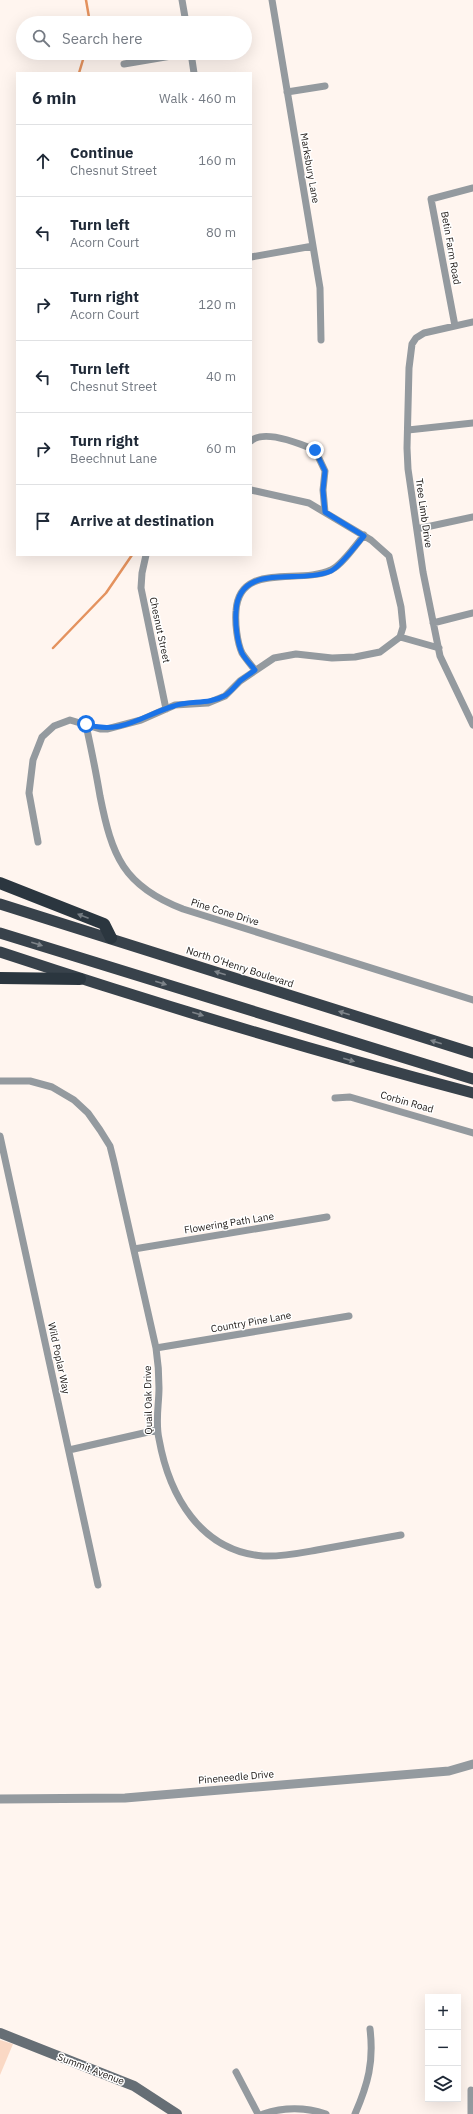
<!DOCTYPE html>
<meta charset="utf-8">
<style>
:root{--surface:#fff;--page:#f2f2f3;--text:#1f2937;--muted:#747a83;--line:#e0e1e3}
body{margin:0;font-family:"IBM Plex Sans",sans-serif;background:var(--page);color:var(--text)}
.controls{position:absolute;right:12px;bottom:12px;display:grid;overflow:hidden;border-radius:0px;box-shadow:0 4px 16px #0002}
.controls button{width:36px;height:36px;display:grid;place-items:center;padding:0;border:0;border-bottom:1px solid var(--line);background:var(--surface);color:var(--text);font:20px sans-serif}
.stop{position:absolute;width:12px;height:12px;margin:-9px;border:3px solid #1a73e8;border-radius:50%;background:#fff}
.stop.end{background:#1a73e8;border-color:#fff;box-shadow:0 1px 4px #0008}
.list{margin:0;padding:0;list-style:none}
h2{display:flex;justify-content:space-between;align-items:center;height:52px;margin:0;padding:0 16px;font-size:17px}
h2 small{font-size:13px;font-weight:400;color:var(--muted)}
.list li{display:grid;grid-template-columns:26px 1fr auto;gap:12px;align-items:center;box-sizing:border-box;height:72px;padding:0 16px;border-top:1px solid var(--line)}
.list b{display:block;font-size:15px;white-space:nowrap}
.list p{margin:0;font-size:13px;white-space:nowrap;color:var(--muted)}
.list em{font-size:13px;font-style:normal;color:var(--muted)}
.icon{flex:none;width:22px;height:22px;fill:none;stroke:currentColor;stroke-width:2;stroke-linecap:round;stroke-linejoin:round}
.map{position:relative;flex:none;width:473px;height:2114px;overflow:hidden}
.search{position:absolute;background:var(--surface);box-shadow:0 4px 16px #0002;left:16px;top:16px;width:236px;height:44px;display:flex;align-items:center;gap:10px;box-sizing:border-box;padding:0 14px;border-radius:22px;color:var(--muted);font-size:15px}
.panel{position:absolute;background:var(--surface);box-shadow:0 4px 16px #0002;left:16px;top:72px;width:236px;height:484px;border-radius:0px}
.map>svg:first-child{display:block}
.green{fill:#fad8c4}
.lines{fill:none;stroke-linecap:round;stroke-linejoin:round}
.stream{stroke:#e4925e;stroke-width:2.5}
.minor{stroke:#949a9f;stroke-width:7}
.tertiary{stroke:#949a9f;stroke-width:9}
.secondary{stroke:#666e75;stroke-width:10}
.trunk{stroke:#38424b;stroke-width:11}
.motorway{stroke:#2b363f;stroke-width:12}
.oneway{fill:#757c82}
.oneway2{fill:#7e848a}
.route{stroke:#1a73e8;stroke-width:5}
.labels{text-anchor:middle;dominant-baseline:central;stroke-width:3;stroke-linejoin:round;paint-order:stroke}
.street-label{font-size:10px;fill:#1b1613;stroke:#fff}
</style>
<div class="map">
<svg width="473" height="2114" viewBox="0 0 473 2114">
<rect width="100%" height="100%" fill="#fff5ef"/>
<path class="green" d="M0,2040L13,2044L0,2075Z"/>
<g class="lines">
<path class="stream" d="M86,0L90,23
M79,73L85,53
M53,648L106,593L132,555"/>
<path class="minor" d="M182,0L186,23
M272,0L320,288L321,340
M191,53L194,73
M124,64L189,53
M287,92L325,86
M251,257L313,246
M473,322L424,333L416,338L412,344L409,368L407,448L408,469L423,572L440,656L473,725
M455,326L431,199L473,188
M408,430L473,423
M251,441C264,429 301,444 315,450L325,471L323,490L325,512
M417,529L473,517
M146,555L142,573L141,588L166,709
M433,623L473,613
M400,637L439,648
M255,670C251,665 246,659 242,653C237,642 235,623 236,611C239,561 299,585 331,570C341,566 356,545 364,535
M86,725C91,748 96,772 100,796C112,856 123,886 183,909L473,1000
M38,842L29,793L33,760L42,737L54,726L70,720L100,729H107L141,720L175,705L208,703L225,696L240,681L274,658L296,654L332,658L355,657L380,652L400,637L403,627L401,607L389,556L371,540L309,503L251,490
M0,1081H30L52,1087L74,1100L88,1113L100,1130L110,1146L114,1162L156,1348C158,1361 159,1374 159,1388C159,1405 155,1421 159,1439C169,1495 200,1551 263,1556C281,1557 300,1553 317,1550C345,1545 373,1540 401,1535
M335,1098L350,1097L473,1133
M0,1136L98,1585
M134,1249L327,1217
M156,1348L349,1316
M69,1450L157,1430
M236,2072L258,2114
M263,2114C284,2107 305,2107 326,2114
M355,2114C368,2084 374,2062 370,2029
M471,2114V2090"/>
<path class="tertiary" d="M0,1799L125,1798L449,1771L473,1764"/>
<path class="secondary" d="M0,2033L134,2086L177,2114"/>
<path class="trunk" d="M0,904L473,1053
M0,933L473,1079
M0,952C156,1004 314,1051 473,1093"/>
<path class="motorway" d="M0,883L104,924L111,938
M0,978L80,979"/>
</g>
<defs><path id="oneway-solid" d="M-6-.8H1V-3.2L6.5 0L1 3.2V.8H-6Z"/></defs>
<use class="oneway" href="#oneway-solid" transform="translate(83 916) rotate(-159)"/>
<g class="oneway2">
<use href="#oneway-solid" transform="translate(37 944) rotate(17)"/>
<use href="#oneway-solid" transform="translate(220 973) rotate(-162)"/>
<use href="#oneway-solid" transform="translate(161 983) rotate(17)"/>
<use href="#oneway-solid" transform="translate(344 1013) rotate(-162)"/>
<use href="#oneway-solid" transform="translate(198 1014) rotate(17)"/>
<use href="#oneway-solid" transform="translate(436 1042) rotate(-163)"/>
<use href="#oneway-solid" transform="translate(349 1060) rotate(16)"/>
</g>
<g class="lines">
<path class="route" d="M86,724C120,736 143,715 174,706C190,700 208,705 224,696C230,693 235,686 240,681C245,677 250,674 255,670C251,665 245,659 242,653C237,642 235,623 236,611C239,561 299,585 331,571C341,566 356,545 364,536L325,512L323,490L325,471L315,450"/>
</g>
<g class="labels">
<g class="street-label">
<text transform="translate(310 168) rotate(80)">Marksbury Lane</text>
<text transform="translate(451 248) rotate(80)">Betin Farm Road</text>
<text transform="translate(424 513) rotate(82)">Tree Limb Drive</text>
<text transform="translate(160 630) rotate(78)">Chesnut Street</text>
<text transform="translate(225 912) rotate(17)">Pine Cone Drive</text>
<text transform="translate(240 967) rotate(18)">North O'Henry Boulevard</text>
<text transform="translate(407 1102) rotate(16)">Corbin Road</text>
<text transform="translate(229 1223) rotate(-9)">Flowering Path Lane</text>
<text transform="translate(251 1322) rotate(-10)">Country Pine Lane</text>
<text transform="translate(59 1358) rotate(78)">Wild Poplar Way</text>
<text transform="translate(148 1400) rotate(-91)">Quail Oak Drive</text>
<text transform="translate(236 1777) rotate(-5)">Pineneedle Drive</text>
<text transform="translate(91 2069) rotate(21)">Summit Avenue</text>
</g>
</g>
</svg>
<div class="controls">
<button>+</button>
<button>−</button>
<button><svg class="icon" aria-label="layers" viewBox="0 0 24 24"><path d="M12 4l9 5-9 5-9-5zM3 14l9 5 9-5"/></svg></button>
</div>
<div class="stop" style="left:86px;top:724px"></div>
<div class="stop end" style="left:315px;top:450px"></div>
<div class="search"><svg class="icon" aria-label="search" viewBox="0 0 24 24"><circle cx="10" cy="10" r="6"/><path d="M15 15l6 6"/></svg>Search here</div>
<section class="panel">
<h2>6 min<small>Walk · 460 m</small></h2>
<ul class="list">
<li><svg class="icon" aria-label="ahead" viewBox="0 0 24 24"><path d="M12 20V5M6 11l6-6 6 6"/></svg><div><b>Continue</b><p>Chesnut Street</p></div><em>160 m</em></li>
<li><svg class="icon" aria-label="left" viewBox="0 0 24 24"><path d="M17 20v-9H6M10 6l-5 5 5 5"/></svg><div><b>Turn left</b><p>Acorn Court</p></div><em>80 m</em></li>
<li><svg class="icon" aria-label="right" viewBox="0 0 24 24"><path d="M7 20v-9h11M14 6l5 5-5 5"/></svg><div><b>Turn right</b><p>Acorn Court</p></div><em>120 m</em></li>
<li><svg class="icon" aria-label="left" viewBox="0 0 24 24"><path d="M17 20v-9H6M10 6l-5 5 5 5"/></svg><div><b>Turn left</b><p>Chesnut Street</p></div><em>40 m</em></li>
<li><svg class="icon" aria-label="right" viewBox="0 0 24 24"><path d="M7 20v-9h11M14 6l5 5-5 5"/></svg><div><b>Turn right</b><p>Beechnut Lane</p></div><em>60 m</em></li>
<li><svg class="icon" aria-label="arrive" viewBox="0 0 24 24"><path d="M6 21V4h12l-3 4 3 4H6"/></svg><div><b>Arrive at destination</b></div></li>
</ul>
</section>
</div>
